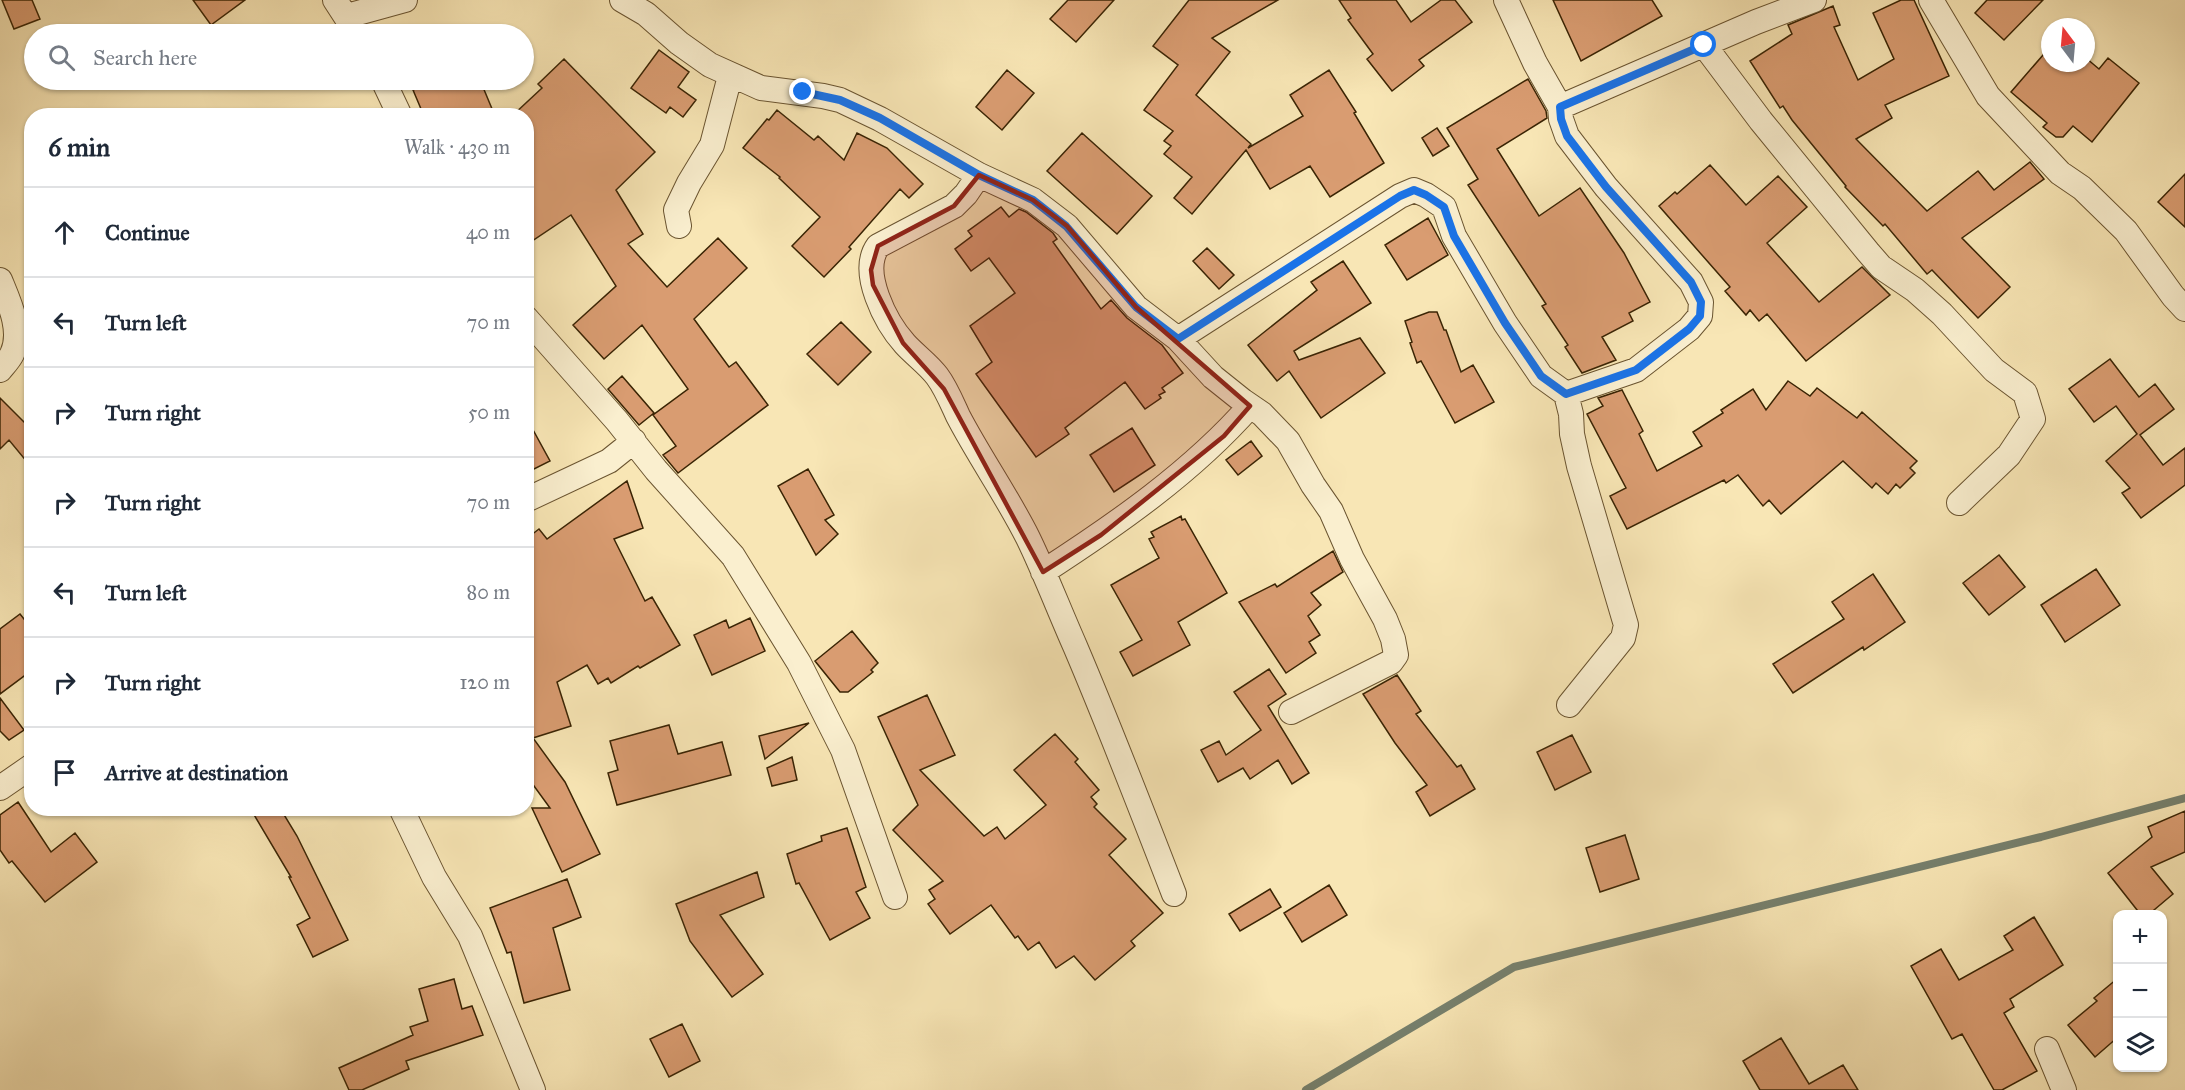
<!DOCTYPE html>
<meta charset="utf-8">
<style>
:root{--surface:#fff;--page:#f2f2f3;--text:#1f2937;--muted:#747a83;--line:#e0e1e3}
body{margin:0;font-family:"IM FELL Great Primer",serif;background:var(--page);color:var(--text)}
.controls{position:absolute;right:18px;bottom:18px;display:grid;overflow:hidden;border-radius:12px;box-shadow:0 2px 4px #0004}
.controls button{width:54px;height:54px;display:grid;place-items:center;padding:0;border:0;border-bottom:2px solid var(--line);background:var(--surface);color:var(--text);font:30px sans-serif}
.compass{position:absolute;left:2041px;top:18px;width:54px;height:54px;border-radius:50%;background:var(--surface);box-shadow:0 2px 4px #0004;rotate:344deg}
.stop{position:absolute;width:18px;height:18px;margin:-14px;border:4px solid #1a73e8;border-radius:50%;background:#fff}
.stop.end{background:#1a73e8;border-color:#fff;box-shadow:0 2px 6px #0008}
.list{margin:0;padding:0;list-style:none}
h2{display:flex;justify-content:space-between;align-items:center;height:78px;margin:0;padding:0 24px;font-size:26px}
h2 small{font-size:20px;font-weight:400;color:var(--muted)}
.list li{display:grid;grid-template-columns:39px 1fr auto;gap:18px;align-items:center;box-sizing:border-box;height:90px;padding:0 24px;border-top:2px solid var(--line)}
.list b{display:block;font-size:22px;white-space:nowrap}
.list em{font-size:20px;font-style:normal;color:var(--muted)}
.icon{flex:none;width:33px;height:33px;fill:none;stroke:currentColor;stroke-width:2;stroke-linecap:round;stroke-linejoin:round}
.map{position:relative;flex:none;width:2185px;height:1090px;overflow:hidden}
.search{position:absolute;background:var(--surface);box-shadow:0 2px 4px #0004;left:24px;top:24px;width:510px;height:66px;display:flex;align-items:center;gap:15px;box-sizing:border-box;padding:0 21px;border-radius:33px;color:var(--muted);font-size:22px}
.panel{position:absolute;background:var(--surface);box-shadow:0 2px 4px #0004;left:24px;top:108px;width:510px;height:708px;border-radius:24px}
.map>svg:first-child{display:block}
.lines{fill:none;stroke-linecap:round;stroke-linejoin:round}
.stream{stroke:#76806d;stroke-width:8}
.building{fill:#d99c71;stroke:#3a2404;stroke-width:1.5}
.minor-casing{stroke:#6a5430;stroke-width:26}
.minor{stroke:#faefcf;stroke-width:24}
.route{stroke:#1a73e8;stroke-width:8}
.marked{fill:#8f2418;fill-opacity:0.2;stroke:#8f2418;stroke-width:4.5;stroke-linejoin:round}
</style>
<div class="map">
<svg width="2185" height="1090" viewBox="0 0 2185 1090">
<rect width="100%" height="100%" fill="#f8e6b5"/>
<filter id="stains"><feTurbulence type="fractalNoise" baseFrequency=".00333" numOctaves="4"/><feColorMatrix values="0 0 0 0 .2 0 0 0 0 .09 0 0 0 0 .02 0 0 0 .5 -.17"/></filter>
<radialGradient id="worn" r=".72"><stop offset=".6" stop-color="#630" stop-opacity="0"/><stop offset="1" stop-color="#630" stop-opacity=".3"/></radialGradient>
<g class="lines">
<path class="stream" d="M1306,1090L1514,967L2041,837L2185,798"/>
</g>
<path class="building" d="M2,0H32L40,19L14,29Z
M193,0H245L211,25Z
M1068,0H1114L1076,42L1050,19Z
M1189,0H1278L1212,38L1230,52L1196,95L1251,144L1248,148L1303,116L1290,95L1329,70L1356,112L1354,113L1384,163L1330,197L1310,166L1270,189L1246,150L1192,214L1174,198L1192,177L1164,154L1171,146L1164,141L1173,131L1144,110L1178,65L1153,46Z
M1339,0H1396L1411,22L1441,0H1455L1472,22L1419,60L1424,66L1392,91L1367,59L1373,54L1348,20L1351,18Z
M1553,0H1652L1662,16L1581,61Z
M1901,0H1914L1949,76L1885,105L1892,118L1856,139L1927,211L1978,171L1994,190L2030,162L2044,179L1962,238L2010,287L1978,318L1932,270L1927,274L1885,224L1883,226L1845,187L1846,186L1792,120L1783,106L1780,108L1750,61L1792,34L1788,25L1833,6L1840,25L1834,27L1858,80L1894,59L1873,13Z
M1987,0H2043L2004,40L1975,13Z
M2050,47V63H2086V58L2099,69L2108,58L2139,83L2092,142L2073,126L2063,137H2056L2043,127L2047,123L2011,92Z
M659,50L689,72L678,87L696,100L683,117L670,107L666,113L631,88Z
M564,59L655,152L616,190L643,234L628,244L667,287L718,238L747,268L694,319L729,367L736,362L768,405L678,473L663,455L676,446L653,415L688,389L642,325L604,359L573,325L616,286L571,215L526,245V116H512L542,88L538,84Z
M1007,70L1034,93L1002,130L976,107Z
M1528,79L1546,111L1547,118L1497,149L1539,216L1580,188L1624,253L1650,302L1629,313L1633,321L1602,337L1616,360L1582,373L1565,347L1568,345L1542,306L1546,304L1468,185L1478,179L1447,128Z
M438,80H480L495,116H424L413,90Z
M777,110L814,140L818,136L844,160L857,133L887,148L923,184L909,198L900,189L849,247L851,249L824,277L792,246L820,217L779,178L780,177L743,148L767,119L769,120Z
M1437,128L1449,146L1433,156L1422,138Z
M1082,133L1152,196L1117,234L1047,171Z
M1710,165L1746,205L1778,176L1807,207L1767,243L1819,302L1862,267L1890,295L1806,361L1767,314L1759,321L1750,310L1746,315L1725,291L1730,287L1659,206L1675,192L1677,194Z
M2185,174V227L2158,202Z
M1001,207L1009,217L1019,209L1026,212L1053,233L1057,239L1053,242L1101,309L1111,300L1127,318L1162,345L1183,373L1162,388L1165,392L1159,395L1161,398L1145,409L1125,382L1065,428L1069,434L1036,457L976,374L992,362L970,326L1015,293L989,258L971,271L955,249L972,236L968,231Z
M1428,218L1448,255L1407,280L1385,245Z
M1207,248L1234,275L1219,289L1193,261Z
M1343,261L1371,303L1294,351L1299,360L1360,338L1385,373L1321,418L1289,371L1277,381L1248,345L1317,290L1311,282Z
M1429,312H1437L1444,330H1446L1461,372L1473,365L1494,402L1455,423L1421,361L1417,363L1410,343L1412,342L1405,321Z
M841,322L871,352L838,385L807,354Z
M2110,359L2139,397L2155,384L2174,409L2140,435L2163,465L2185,448V485L2141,518L2122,493L2130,488L2106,461L2137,434L2116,406L2094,422L2069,389Z
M622,376L654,413L639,425L608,389Z
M1788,381L1810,396L1817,388L1857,418L1862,412L1917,461L1910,468L1915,473L1900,488L1896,484L1888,494L1876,483L1872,488L1843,461L1781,514L1769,500L1763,506L1738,475L1726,483L1724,480L1627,529L1610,496L1626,488L1587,414L1603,406L1598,398L1622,390L1643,431L1639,434L1657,471L1702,446L1693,432L1723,413L1721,410L1753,389L1766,410Z
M0,398L32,430V468L9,440L0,449Z
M526,417L550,461L526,473Z
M1132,428L1155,465L1114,492L1090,455Z
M1251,441L1262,456L1238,475L1226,460Z
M808,469L834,515L825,520L838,534L816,555L778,486Z
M627,481L643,528L614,539L645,601L652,597L680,645L640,668L638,666L611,683L608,678L598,684L587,665L557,682L571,726L533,738L565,782L600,854L562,872L532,808H550L526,775V539L539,529L547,539Z
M1181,516L1182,520L1185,519L1227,593L1178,622L1190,645L1133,676L1120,652L1142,640L1111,585L1159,558L1149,539L1154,537L1151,532Z
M1333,551L1343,572L1311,593L1321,605L1308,616L1320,635L1309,642L1316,653L1286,673L1239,602L1275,584L1277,587Z
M1999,555L2025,587L1989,615L1963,583Z
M2096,569L2120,605L2065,642L2041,605Z
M1873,574L1905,622L1864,650L1863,647L1793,693L1773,664L1844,619L1832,602Z
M20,614L32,629V670L0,694V629Z
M750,618L765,651L712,675L694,635L726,620L729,628Z
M852,631L878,663L871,670L873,672L848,692H840L815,661Z
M1269,669L1286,694L1268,706L1309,773L1292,784L1278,760L1250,779L1243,768L1218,782L1201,750L1219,741L1226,755L1261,730L1234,692Z
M1397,675L1421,711L1416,714L1457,767L1461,765L1475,789L1430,816L1416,792L1427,785L1395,743L1363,694Z
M927,695L955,755L920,770L984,836L997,827L1005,839L1046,805L1014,770L1055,734L1078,759L1075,762L1099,790L1091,797L1097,804L1094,807L1126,839L1109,855L1163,913L1131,941L1135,946L1095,980L1074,956L1056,968L1039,942L1028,950L1018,936L1015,938L991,905L950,934L928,904L935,899L929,890L943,881L893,830L918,805L878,717Z
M0,698L24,730L9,740L0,731Z
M809,723L765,759L759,736Z
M669,725L678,754L722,742L731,775L617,805L608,773L618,770L610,741Z
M1572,735L1591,772L1555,790L1537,752Z
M792,757L797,780L772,786L767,768Z
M18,802L51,852L75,833L97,862L45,902L12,861L9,863L0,850V815Z
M250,808H280L297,836L348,940L313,957L297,925L310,918L289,877H291Z
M2185,811V852L2151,867L2173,894L2148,915H2141L2108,873L2152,837L2148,827Z
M847,828L866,887L856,892L870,918L830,940L799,883L796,884L787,854L822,841L821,836Z
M1625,835L1639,879L1600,892L1586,848Z
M757,872L764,897L720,915L763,974L732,997L690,941L676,904Z
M567,879L581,917L553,928L570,990L524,1003L511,952L507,953L490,908Z
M1329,885L1347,915L1302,942L1284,913Z
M1270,889L1281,907L1240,931L1229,914Z
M2034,917L2063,965L2010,999L2014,1007L2004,1013L2037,1071L2002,1090H1994L1962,1034L1952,1039L1911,966L1941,949L1959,980L2013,950L2004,936Z
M2118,978V1037L2095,1057L2068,1025L2097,1001L2094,998Z
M454,979L462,1009L472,1006L483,1035L406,1061L409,1069L362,1090H349L339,1068L413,1035L410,1027L428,1021L419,989Z
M682,1024L700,1061L669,1077L650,1039Z
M1781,1038L1809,1084L1843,1065L1858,1090H1760L1743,1061Z"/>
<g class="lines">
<defs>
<path id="minor" d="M335,0L357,34
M622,0L646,14L679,43L710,65L761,88L823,96L840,100L880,119L979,175L1033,200L1067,226L1136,307L1178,339L1213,377L1243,401L1262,414L1288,441L1313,485L1331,511L1352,559L1385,619L1393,639L1396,655L1391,662L1291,712
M1506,0L1535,63L1560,107L1561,119L1567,136L1606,187L1691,282L1701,302L1700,316L1689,329L1636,370L1566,394
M1931,0L1988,96L2060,173L2082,188L2126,231L2173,296L2185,309
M347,16L405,0
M1704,45L1761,121L1868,252L1881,267L1915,290L1942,314L1994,370L2025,393L2033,419L2009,455L1959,503
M383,80L400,116
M1560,107L1756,22L1814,0
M979,175L966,194L954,206L878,246C859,272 886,323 905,344C915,355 928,364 937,376C946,388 952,403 958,416C980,458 1007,496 1028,538C1045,573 1059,610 1075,646C1110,728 1142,811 1174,894
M679,226L676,210L689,183L712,145L730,76
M0,280C9,302 23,331 12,354C9,360 4,365 0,370
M526,318L617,421L656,470L733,556L799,663L843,750L895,897
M1178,339L1400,196L1414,190L1426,195L1444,207L1454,236L1505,323L1541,376L1566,394L1571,414L1572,434L1579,466L1626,625L1623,638L1569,705
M526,500L609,461L634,441
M1043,572C1117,524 1192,472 1250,406
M0,788L32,766
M401,808L434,877L470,936L533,1090
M2047,1049L2064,1090"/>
</defs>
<use href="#minor" class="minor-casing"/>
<use href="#minor" class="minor"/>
</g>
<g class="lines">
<path class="route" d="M803,92L840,100L880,118L979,175L1033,200L1066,226L1136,307L1178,339L1400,196L1414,190L1426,195L1444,207L1454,236L1505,323L1541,376L1566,394L1636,370L1689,329L1700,316L1701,302L1691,282L1606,187L1567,136L1561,119L1560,107L1704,45"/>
</g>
<path class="marked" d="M979,175L1033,200L1067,226L1136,307L1250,406L1224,436L1101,535L1043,572L944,389L903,343L873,285L871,270L878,246L954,206Z"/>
<rect width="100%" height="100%" filter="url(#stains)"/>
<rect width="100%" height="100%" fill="url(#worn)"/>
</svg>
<div class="controls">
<button>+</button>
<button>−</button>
<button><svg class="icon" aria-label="layers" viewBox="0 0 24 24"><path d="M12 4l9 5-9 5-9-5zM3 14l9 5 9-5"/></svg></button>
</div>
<svg class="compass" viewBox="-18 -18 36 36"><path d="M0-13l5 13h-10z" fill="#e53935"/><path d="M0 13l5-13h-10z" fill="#747a83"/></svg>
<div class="stop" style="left:1704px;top:45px"></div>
<div class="stop end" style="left:803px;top:92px"></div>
<div class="search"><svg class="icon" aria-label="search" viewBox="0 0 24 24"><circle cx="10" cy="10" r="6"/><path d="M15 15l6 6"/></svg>Search here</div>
<section class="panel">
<h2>6 min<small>Walk · 430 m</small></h2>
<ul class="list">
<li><svg class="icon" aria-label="ahead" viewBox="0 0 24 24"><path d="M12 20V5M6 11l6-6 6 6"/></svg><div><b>Continue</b></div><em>40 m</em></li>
<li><svg class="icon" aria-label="left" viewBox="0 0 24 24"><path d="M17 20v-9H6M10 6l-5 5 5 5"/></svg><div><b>Turn left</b></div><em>70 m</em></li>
<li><svg class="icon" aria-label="right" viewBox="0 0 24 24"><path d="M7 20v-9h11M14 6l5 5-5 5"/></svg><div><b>Turn right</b></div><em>50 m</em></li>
<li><svg class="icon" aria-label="right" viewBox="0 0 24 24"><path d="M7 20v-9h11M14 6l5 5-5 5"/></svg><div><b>Turn right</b></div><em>70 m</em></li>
<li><svg class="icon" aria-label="left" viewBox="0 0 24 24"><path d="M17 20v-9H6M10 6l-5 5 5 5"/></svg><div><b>Turn left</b></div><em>80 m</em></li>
<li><svg class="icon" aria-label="right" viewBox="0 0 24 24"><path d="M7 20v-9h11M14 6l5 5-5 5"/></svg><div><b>Turn right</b></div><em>120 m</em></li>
<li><svg class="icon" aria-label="arrive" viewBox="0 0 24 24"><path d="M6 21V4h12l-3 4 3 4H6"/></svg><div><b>Arrive at destination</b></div></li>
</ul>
</section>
</div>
